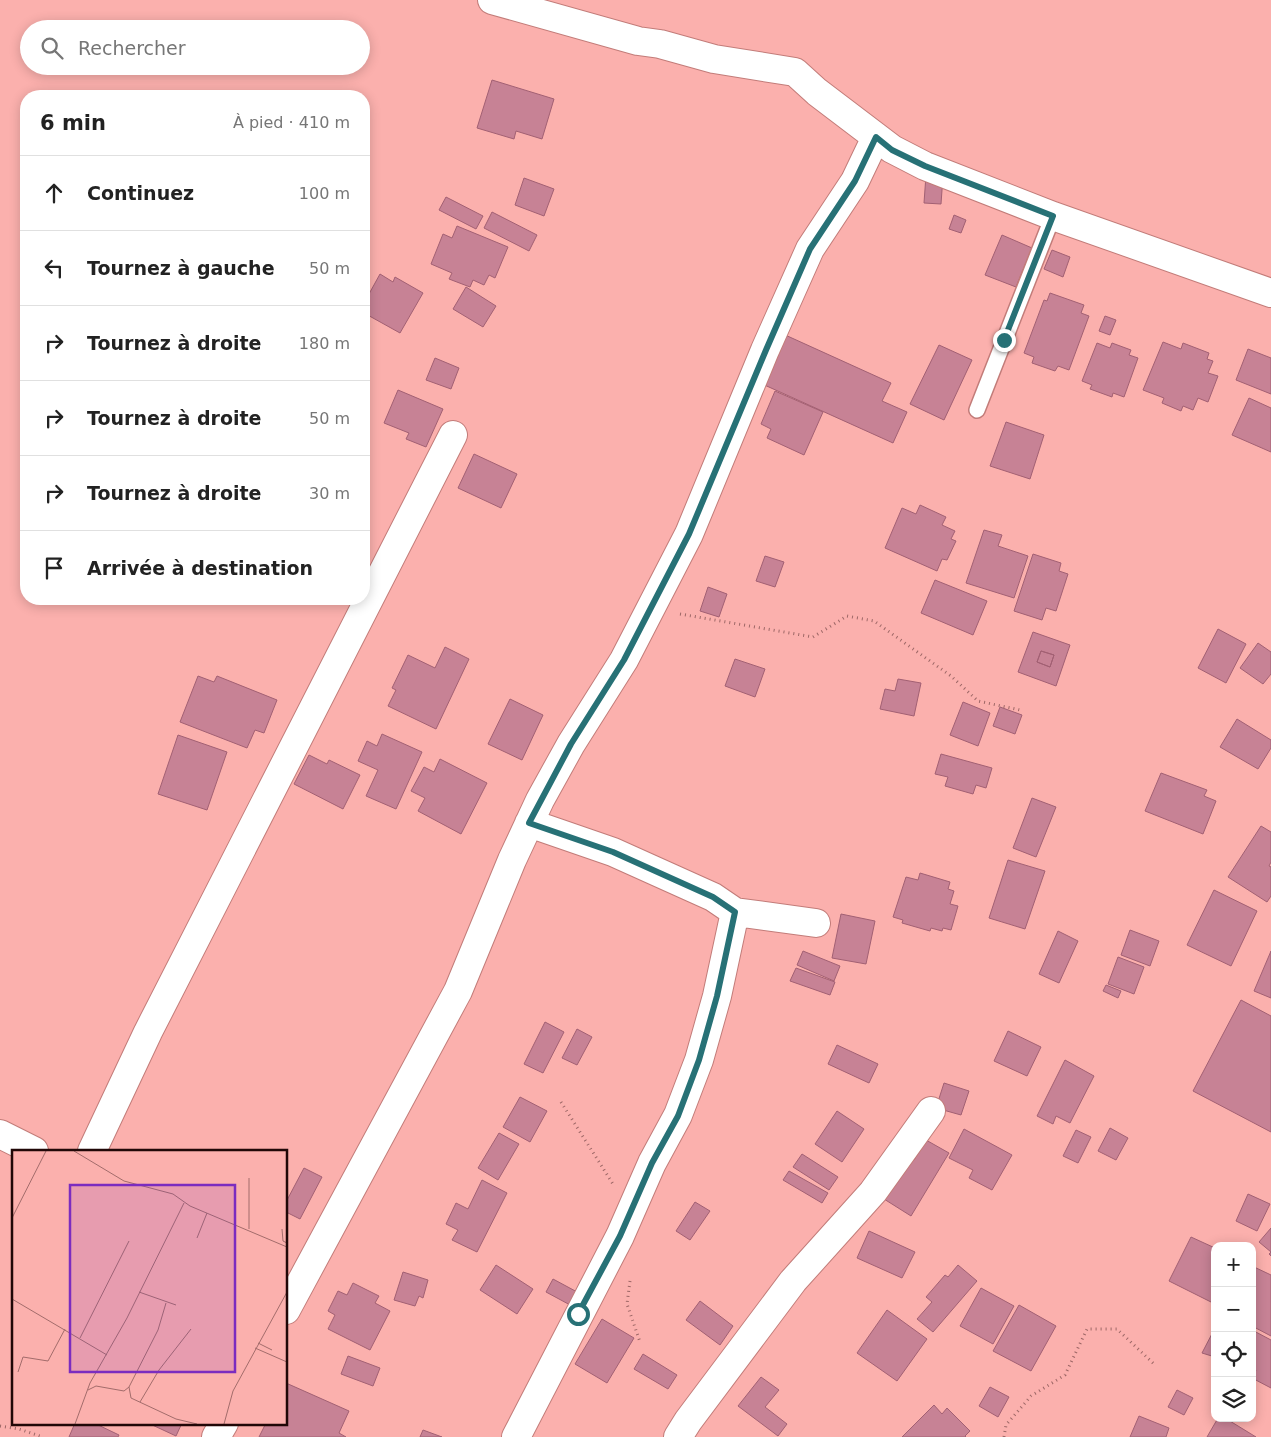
<!DOCTYPE html>
<html lang="fr">
<meta charset="utf-8">
<style>
:root{--surface:#fff;--page:#f6f6f6;--text:#222;--muted:#767676;--line:#e0e0e0}
body{margin:0;font-family:"DejaVu Sans",sans-serif;background:var(--page);color:var(--text)}
.controls{position:absolute;right:15px;bottom:15px;display:grid;overflow:hidden;border-radius:10px;box-shadow:0 2px 12px #0003}
.controls button{width:45px;height:45px;display:grid;place-items:center;padding:0;border:0;border-bottom:1px solid var(--line);background:var(--surface);color:var(--text);font:25px sans-serif}
.stop{position:absolute;width:15px;height:15px;margin:-11px;border:4px solid #277176;border-radius:50%;background:#fff}
.stop.end{background:#277176;border-color:#fff;box-shadow:0 1px 5px #0008}
.list{margin:0;padding:0;list-style:none}
h2{display:flex;justify-content:space-between;align-items:center;height:65px;margin:0;padding:0 20px;font-size:21px}
h2 small{font-size:16px;font-weight:400;color:var(--muted)}
.list li{display:grid;grid-template-columns:32px 1fr auto;gap:15px;align-items:center;box-sizing:border-box;height:75px;padding:0 20px;border-top:1px solid var(--line)}
.list b{display:block;font-size:19px;white-space:nowrap}
.list em{font-size:16px;font-style:normal;color:var(--muted)}
.icon{flex:none;width:28px;height:28px;fill:none;stroke:currentColor;stroke-width:2;stroke-linecap:round;stroke-linejoin:round}
.map{position:relative;flex:none;width:1271px;height:1437px;overflow:hidden}
.search{position:absolute;background:var(--surface);box-shadow:0 2px 12px #0003;left:20px;top:20px;width:350px;height:55px;display:flex;align-items:center;gap:12px;box-sizing:border-box;padding:0 18px;border-radius:28px;color:var(--muted);font-size:19px}
.panel{position:absolute;background:var(--surface);box-shadow:0 2px 12px #0003;left:20px;top:90px;width:350px;height:515px;border-radius:20px}
.map>svg:first-child{display:block}
.building{fill:#c78295;stroke:#a26073;fill-rule:evenodd}
.lines{fill:none;stroke-linecap:round;stroke-linejoin:round}
.lane-casing{stroke:#c27c79;stroke-width:18}
.street-casing{stroke:#c27c79;stroke-width:30}
.path{stroke:#9d6766;stroke-width:3;stroke-dasharray:1 4;stroke-linecap:butt}
.lane{stroke:#fff;stroke-width:15}
.street{stroke:#fff;stroke-width:28}
.route{stroke:#277176;stroke-width:6}
.inset-road{fill:none;stroke:#a36c6b;stroke-width:1}
.view{fill:#7b2cbf;fill-opacity:0.15;stroke:#7b2cbf;stroke-width:2.5}
.inset-edge{fill:none;stroke:#200707;stroke-width:2.5}
</style>
<div class="map">
<svg width="1271" height="1437" viewBox="0 0 1271 1437">
<rect width="100%" height="100%" fill="#fbb0ad"/>
<path class="building" d="M492,80L554,99L542,139L516,131L514,139L477,128Z
M926,175L943,176L941,204L924,203Z
M524,178L554,189L544,216L515,205Z
M446,197L483,216L476,229L439,210Z
M492,212L537,235L529,251L484,228Z
M954,215L966,220L961,233L949,229Z
M457,226L508,247L495,278L489,275L484,285L473,280L470,287L449,279L452,273L431,264L443,234L452,238Z
M1002,235L1032,248L1016,287L985,275Z
M1052,250L1070,257L1063,277L1044,269Z
M380,274L393,282L395,277L423,293L400,333L364,313V303Z
M466,287L496,306L483,327L453,309Z
M1050,293L1084,305L1081,313L1089,316L1069,370L1058,366L1055,371L1032,363L1034,357L1024,353L1044,300L1047,301Z
M1105,316L1116,320L1110,335L1099,331Z
M783,334L891,383L882,401L907,412L893,443L760,383Z
M1163,342L1181,349L1183,343L1209,353L1207,359L1213,361L1208,373L1218,376L1208,402L1198,398L1193,410L1183,406L1181,411L1162,403L1164,398L1143,390Z
M1097,343L1110,348L1112,343L1131,350L1129,355L1138,358L1124,397L1113,393L1112,397L1090,389L1092,385L1082,381Z
M939,345L972,360L944,420L910,404Z
M1248,349L1271,358V394L1236,380Z
M435,358L459,368L451,389L426,380Z
M398,390L443,409L426,447L406,439L409,433L384,423Z
M775,391L823,412L804,455L767,438L771,429L761,424Z
M1249,398L1271,408V452L1232,435Z
M1006,422L1044,435L1030,479L990,466Z
M474,454L517,474L501,508L458,488Z
M920,505L946,517L942,525L955,531L951,539L956,541L947,560L942,559L937,571L885,548L902,508L916,514Z
M984,530L1002,535L998,546L1028,556L1014,598L966,583Z
M1033,554L1061,563L1059,571L1068,574L1056,611L1046,608L1042,620L1014,611Z
M765,556L784,562L775,587L756,581Z
M935,580L987,601L973,635L921,613Z
M708,587L727,594L719,617L700,611Z
M1218,629L1246,644L1226,683L1198,668Z
M1033,632L1070,645L1056,686L1018,672ZM1041,651L1054,655L1050,667L1037,662Z
M1258,643L1271,652V674L1263,684L1240,668Z
M445,647L469,659L436,729L388,706L396,690L392,688L408,655L435,668Z
M1041,651L1054,655L1050,667L1037,662Z
M735,659L765,669L755,697L725,686Z
M198,676L214,682L217,676L277,700L264,733L255,730L247,748L180,722Z
M898,679L921,683L914,716L880,709L885,689L895,691Z
M510,699L543,715L522,760L488,744Z
M963,702L990,713L978,746L950,735Z
M1000,707L1022,715L1015,734L993,726Z
M1237,719L1271,740V748L1258,769L1220,747Z
M382,734L422,752L396,809L366,796L378,770L358,761L367,741L377,746Z
M178,735L227,752L207,810L158,794Z
M941,754L992,768L986,788L976,785L973,794L945,786L948,777L935,774Z
M309,755L327,764L329,760L360,775L343,809L294,784Z
M440,759L487,783L461,834L418,811L425,798L411,791L424,767L434,772Z
M1161,773L1207,790L1204,796L1216,801L1203,834L1145,811Z
M1032,798L1056,807L1036,857L1013,848Z
M1261,826L1271,832V862L1269,866L1271,867V896L1267,902L1228,877Z
M1008,860L1045,871L1025,929L989,918Z
M920,873L950,882L948,889L954,891L950,904L958,906L951,930L943,928L942,931L931,928L930,931L902,923L903,920L893,917L906,877L918,880Z
M1214,890L1257,911L1231,966L1187,945Z
M841,914L875,921L866,964L832,958Z
M1130,930L1159,941L1150,966L1121,955Z
M1058,931L1078,941L1059,983L1039,974Z
M803,951L840,966L834,981L797,965Z
M1271,951V998L1254,991Z
M1118,957L1144,967L1134,994L1108,984Z
M796,968L835,982L830,995L790,981Z
M1106,985L1121,991L1118,998L1103,991Z
M1241,1000L1271,1016V1132L1193,1091Z
M545,1022L564,1032L543,1073L524,1064Z
M577,1029L592,1037L577,1065L562,1058Z
M1008,1031L1041,1047L1027,1076L994,1061Z
M837,1045L878,1064L869,1083L828,1064Z
M1065,1060L1094,1076L1070,1123L1056,1116L1053,1124L1037,1116Z
M944,1083L969,1091L961,1115L936,1108Z
M520,1097L547,1111L530,1142L503,1127Z
M837,1111L864,1129L842,1162L815,1144Z
M1110,1128L1128,1138L1116,1160L1098,1151Z
M964,1129L1012,1155L992,1190L969,1178L973,1170L949,1158Z
M1076,1130L1091,1137L1078,1163L1063,1156Z
M499,1133L519,1144L498,1180L478,1168Z
M926,1140L949,1153L911,1216L884,1199L904,1154L914,1160Z
M802,1154L838,1177L829,1190L793,1167Z
M304,1168L322,1177L300,1219L286,1212V1202Z
M789,1171L828,1193L822,1203L783,1180Z
M482,1180L507,1193L477,1252L452,1240L458,1230L446,1224L456,1203L468,1209Z
M1248,1194L1270,1204L1257,1231L1236,1221Z
M695,1202L710,1211L690,1240L676,1231Z
M1271,1228V1256L1269,1254L1271,1252L1259,1242Z
M869,1231L915,1252L902,1278L857,1258Z
M1191,1237L1215,1248V1298L1213,1303L1169,1281Z
M496,1265L533,1289L517,1314L480,1290Z
M958,1265L977,1281L933,1332L917,1319L932,1302L926,1297L945,1275L948,1277Z
M1252,1266L1271,1275V1336L1252,1326Z
M403,1272L428,1280L423,1298L419,1296L415,1306L394,1300Z
M553,1279L579,1293L572,1306L546,1292Z
M353,1283L379,1296L375,1303L390,1311L370,1350L328,1329L335,1315L328,1311L338,1291L347,1295Z
M981,1288L1014,1306L993,1344L960,1326Z
M700,1301L733,1326L720,1345L686,1320Z
M1019,1305L1056,1326L1031,1371L993,1351Z
M887,1310L927,1339L897,1381L857,1353Z
M602,1319L634,1338L607,1383L575,1364Z
M1215,1328V1357L1202,1353Z
M1252,1330L1271,1340V1388L1252,1378L1256,1370L1252,1368Z
M643,1354L677,1375L668,1389L634,1369Z
M348,1356L380,1368L373,1386L341,1374Z
M761,1377L779,1390L765,1407L787,1424L778,1436L738,1406Z
M286,1383L349,1411L339,1433L346,1437H259L266,1423H286Z
M990,1387L1009,1397L998,1417L979,1406Z
M1177,1390L1193,1398L1184,1415L1168,1407Z
M934,1405L942,1414L947,1408L970,1431L965,1436L966,1437H902Z
M1139,1416L1169,1428L1166,1437H1130Z
M1218,1418H1225L1256,1437H1207Z
M75,1423H94L119,1435L118,1437H69Z
M148,1423H182L176,1436Z
M423,1430L442,1437H420Z"/>
<g class="lines">
<defs>
<path id="lane" d="M977,410L1053,216"/>
<path id="street" d="M492,0L638,41L660,44L714,59L795,72L817,92L892,149L925,166L1053,216L1271,293
M529,823L613,852L713,897L735,912L816,923
M0,1134L34,1151
M92,1151L148,1032L453,435
M286,1310L458,991L512,860L540,800L571,744L624,660L689,534L765,350L810,249L855,181L876,137
M216,1437L224,1423
M516,1437L620,1236L652,1163L678,1115L699,1060L717,996L735,912
M678,1437L688,1421L793,1281L873,1192L931,1111"/>
</defs>
<use href="#lane" class="lane-casing"/>
<use href="#street" class="street-casing"/>
<path class="path" d="M680,614L813,637L847,616L874,621L951,676L978,701L1020,710
M561,1102L613,1184
M630,1281L627,1304L640,1342
M0,1426L19,1429L43,1437
M1004,1437L1006,1425L1031,1396L1065,1375L1087,1329H1117L1154,1364"/>
<use href="#lane" class="lane"/>
<use href="#street" class="street"/>
</g>
<g class="lines">
<path class="route" d="M578,1314L620,1236L652,1163L678,1116L699,1060L717,996L735,912L713,897L613,852L529,823L571,744L624,660L689,534L766,350L810,249L855,181L876,137L892,150L925,166L1053,216L1004,340"/>
</g>
<g transform="translate(12 1150)">
<rect width="275" height="275" fill="#fbb0ad"/>
<path class="inset-road" d="M62,1L112,31L161,44L178,56L275,97M237,28V79M0,68L34,1M270,79L271,91L275,93M185,88L195,63M127,142L164,155M0,149L95,205M68,188L117,91M246,193L260,200M243,198L275,212M6,222L11,207L36,211L53,179M117,237L146,180L154,153M76,240L84,236L112,241L117,237L119,248L164,269L185,274M128,252L147,220L179,179M63,274L78,233L115,168L172,53M212,274L221,241L275,142"/>
<path class="view" d="M58,35H223V222H58Z"/>
<rect width="275" height="275" class="inset-edge"/>
</g>
</svg>
<div class="controls">
<button>+</button>
<button>−</button>
<button><svg class="icon" aria-label="locate" viewBox="0 0 24 24"><circle cx="12" cy="12" r="6"/><path d="M12 2v4M12 18v4M2 12h4M18 12h4"/></svg></button>
<button><svg class="icon" aria-label="layers" viewBox="0 0 24 24"><path d="M12 4l9 5-9 5-9-5zM3 14l9 5 9-5"/></svg></button>
</div>
<div class="stop" style="left:578px;top:1314px"></div>
<div class="stop end" style="left:1004px;top:340px"></div>
<div class="search"><svg class="icon" aria-label="search" viewBox="0 0 24 24"><circle cx="10" cy="10" r="6"/><path d="M15 15l6 6"/></svg>Rechercher</div>
<section class="panel">
<h2>6 min<small>À pied · 410 m</small></h2>
<ul class="list">
<li><svg class="icon" aria-label="ahead" viewBox="0 0 24 24"><path d="M12 20V5M6 11l6-6 6 6"/></svg><div><b>Continuez</b></div><em>100 m</em></li>
<li><svg class="icon" aria-label="left" viewBox="0 0 24 24"><path d="M17 20v-9H6M10 6l-5 5 5 5"/></svg><div><b>Tournez à gauche</b></div><em>50 m</em></li>
<li><svg class="icon" aria-label="right" viewBox="0 0 24 24"><path d="M7 20v-9h11M14 6l5 5-5 5"/></svg><div><b>Tournez à droite</b></div><em>180 m</em></li>
<li><svg class="icon" aria-label="right" viewBox="0 0 24 24"><path d="M7 20v-9h11M14 6l5 5-5 5"/></svg><div><b>Tournez à droite</b></div><em>50 m</em></li>
<li><svg class="icon" aria-label="right" viewBox="0 0 24 24"><path d="M7 20v-9h11M14 6l5 5-5 5"/></svg><div><b>Tournez à droite</b></div><em>30 m</em></li>
<li><svg class="icon" aria-label="arrive" viewBox="0 0 24 24"><path d="M6 21V4h12l-3 4 3 4H6"/></svg><div><b>Arrivée à destination</b></div></li>
</ul>
</section>
</div>
